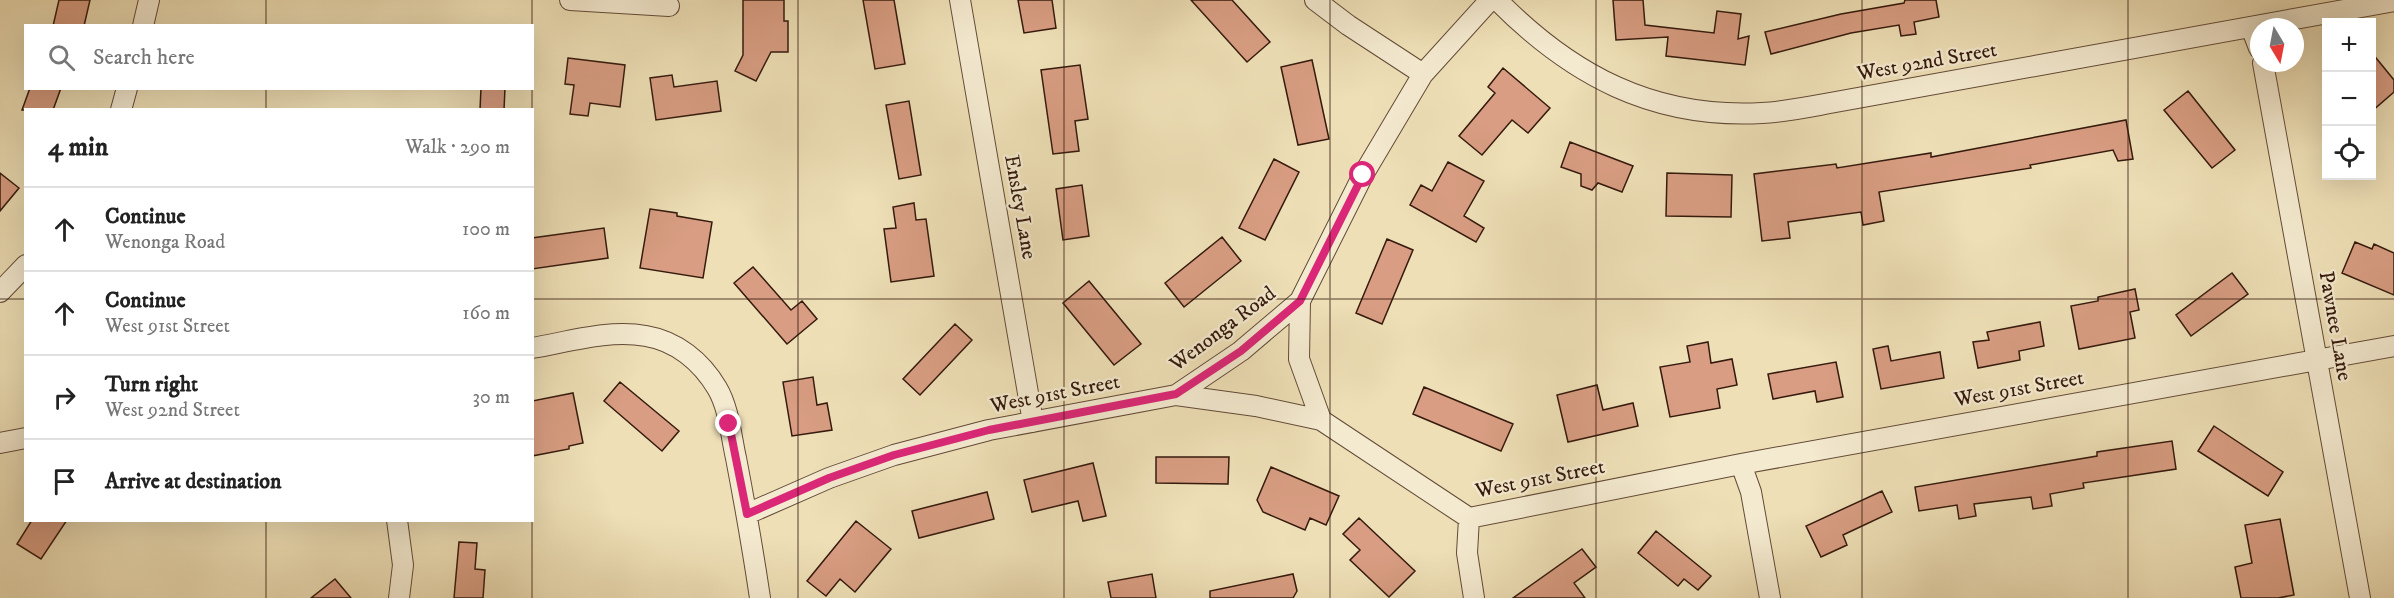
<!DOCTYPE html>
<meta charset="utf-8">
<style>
:root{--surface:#fff;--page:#f6f6f6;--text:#222;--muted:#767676;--line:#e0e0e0}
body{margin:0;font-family:"IM FELL DW Pica",serif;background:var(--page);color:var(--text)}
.controls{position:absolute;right:18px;top:18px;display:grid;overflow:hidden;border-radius:0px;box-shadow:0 6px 24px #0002}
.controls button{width:54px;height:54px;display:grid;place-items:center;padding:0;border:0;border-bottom:2px solid var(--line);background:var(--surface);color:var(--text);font:30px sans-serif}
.compass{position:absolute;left:2250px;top:18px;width:54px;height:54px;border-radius:50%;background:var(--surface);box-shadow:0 6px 24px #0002;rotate:170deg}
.stop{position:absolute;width:18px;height:18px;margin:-14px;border:4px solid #db2777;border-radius:50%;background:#fff}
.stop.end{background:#db2777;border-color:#fff;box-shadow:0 2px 6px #0008}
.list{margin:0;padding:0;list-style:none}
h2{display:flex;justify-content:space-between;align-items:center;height:78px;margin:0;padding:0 24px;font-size:26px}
h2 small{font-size:20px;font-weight:400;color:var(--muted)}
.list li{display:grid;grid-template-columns:39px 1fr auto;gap:18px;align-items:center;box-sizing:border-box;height:84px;padding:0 24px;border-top:2px solid var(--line)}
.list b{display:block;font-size:22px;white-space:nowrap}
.list p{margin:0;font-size:20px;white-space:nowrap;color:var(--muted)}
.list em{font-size:20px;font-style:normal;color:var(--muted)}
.icon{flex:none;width:33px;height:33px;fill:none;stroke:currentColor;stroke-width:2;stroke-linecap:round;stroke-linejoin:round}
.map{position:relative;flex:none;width:2394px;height:598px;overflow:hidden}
.search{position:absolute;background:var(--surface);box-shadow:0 6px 24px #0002;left:24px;top:24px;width:510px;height:66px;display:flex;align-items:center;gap:15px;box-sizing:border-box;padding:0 21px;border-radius:0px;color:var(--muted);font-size:22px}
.panel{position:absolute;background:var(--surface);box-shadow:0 6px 24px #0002;left:24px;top:108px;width:510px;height:414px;border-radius:0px}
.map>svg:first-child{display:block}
.building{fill:#d89d82;stroke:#351a0d;stroke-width:1.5}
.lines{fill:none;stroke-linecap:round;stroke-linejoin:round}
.minor-casing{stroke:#634b37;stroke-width:22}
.minor{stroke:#f4ead0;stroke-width:20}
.route{stroke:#db2777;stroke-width:8}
.grid{fill:none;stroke:#351a0d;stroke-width:1.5;stroke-opacity:0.55}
.labels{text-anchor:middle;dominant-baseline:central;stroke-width:4.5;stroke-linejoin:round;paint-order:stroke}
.street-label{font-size:21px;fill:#351a0d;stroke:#f4ead0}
</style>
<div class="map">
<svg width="2394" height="598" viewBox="0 0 2394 598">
<rect width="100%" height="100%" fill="#eedfb6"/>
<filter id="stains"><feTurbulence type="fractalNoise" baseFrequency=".00333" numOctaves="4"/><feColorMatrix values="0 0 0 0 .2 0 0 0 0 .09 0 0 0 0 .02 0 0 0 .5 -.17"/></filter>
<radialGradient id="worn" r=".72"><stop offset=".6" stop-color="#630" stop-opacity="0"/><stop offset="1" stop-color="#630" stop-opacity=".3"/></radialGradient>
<path class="building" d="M59,0H90L84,26H53Z
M743,0H784V21H788V52H771L756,81L735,71L743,55Z
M863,0H894L905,64L875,69Z
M1018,0H1052L1056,28L1024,33Z
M1191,0H1232L1270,42L1247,62Z
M1613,0H1643L1645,25L1714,33L1717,11L1741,14L1738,39L1749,36L1745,65L1666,56L1668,37L1616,40Z
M1905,0H1936L1939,17L1914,22L1916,34L1901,36L1899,25L1851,33L1771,54L1765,32L1841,14L1904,3Z
M2372,53L2394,80V92L2372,111Z
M568,58L625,65L620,107L590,103L588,116L570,114L574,85L565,84Z
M1312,60L1329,139L1298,145L1281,67Z
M1080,65L1088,119L1075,121L1079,151L1053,154L1041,70Z
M1503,68L1550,108L1528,133L1512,120L1482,155L1459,136L1495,93L1488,87Z
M672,75L674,87L717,81L721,111L656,120L650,78Z
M30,88H61L53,110H22Z
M481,88H505L504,110H480Z
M2188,91L2235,150L2212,168L2164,110Z
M909,101L921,175L899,179L886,105Z
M2126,120L2133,159L2118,161L2113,150L2030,165L2031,168L1879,192L1884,221L1863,225L1861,212L1788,222L1790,238L1762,241L1754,174L1836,164L1837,168L1931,153V157Z
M1570,142L1633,166L1622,192L1598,183L1592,190L1581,186V174L1561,167Z
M1274,159L1299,172L1265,240L1239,228Z
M1448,162L1484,181L1464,216L1484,228L1476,242L1410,205L1421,185L1432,191Z
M0,173L19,188L0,211Z
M1667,173L1732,175L1731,217L1666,216Z
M1082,185L1089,236L1063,240L1056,189Z
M914,203L916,220L926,219L934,276L891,282L884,229L896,228L893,207Z
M650,209L677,213V216L712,222L703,278L640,268Z
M604,228L608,258L532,269V238Z
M1222,237L1241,261L1184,307L1165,283Z
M1387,239L1413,250L1382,324L1356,313Z
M2355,242L2372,249L2374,244L2394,253V295L2342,273Z
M753,267L791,310L802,301L817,319L787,344L734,283Z
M2232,273L2248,294L2191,336L2176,315Z
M1089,281L1141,344L1114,365L1063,303Z
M2135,289L2139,310L2130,312L2135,338L2079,349L2071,306L2098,301V297Z
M2040,322L2044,346L2019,351L2020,360L1978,368L1973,342L1989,340L1987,332Z
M955,324L972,340L920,395L903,379Z
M1708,342L1711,363L1732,359L1737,385L1717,389L1720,408L1670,417L1660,367L1690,362L1687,346Z
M1888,346L1891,361L1940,352L1944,378L1881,389L1873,349Z
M1836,362L1843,397L1817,402L1815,391L1773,399L1768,374Z
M813,377L817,405L827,403L832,430L792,436L783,382Z
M620,382L679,431L662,451L604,401Z
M1597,385L1603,410L1633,403L1638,426L1568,442L1557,395Z
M1424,387L1513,424L1501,451L1413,414Z
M573,393L583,443L569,446V449L532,456V401Z
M2214,426L2283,472L2268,496L2198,451Z
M2172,441L2176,469L2083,483L2084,488L2050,494L2052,506L2033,509L2031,497L1974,504L1976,516L1959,519L1957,505L1919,511L1915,487L2097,456V452Z
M1156,457H1229L1228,484L1156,483Z
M1093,463L1106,516L1083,521L1078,501L1032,512L1024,480Z
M1271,467L1339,496L1326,525L1310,518L1305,530L1263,512L1257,500Z
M1882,491L1892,512L1843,535L1847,545L1821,557L1806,526Z
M987,492L994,519L919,538L912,511Z
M1359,518L1415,571L1389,597L1350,560L1360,550L1343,534Z
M2280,519L2294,595L2278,598H2241L2235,567L2252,563L2245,525Z
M32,520H67L41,559L17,544Z
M856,521L891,549L855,592L840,579L826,596L807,581Z
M1656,531L1711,576L1698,590L1684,579L1678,586L1638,553Z
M459,542L477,543L475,569L485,570L483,598H454Z
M1582,549L1596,567L1574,583L1585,598H1513Z
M1152,574L1156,598H1111L1108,582Z
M1293,574L1297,591L1293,598H1210V591Z
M335,579L351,598H311Z"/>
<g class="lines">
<defs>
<path id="minor" d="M570,0L669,6
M960,0L1033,422
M1315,0L1348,25L1423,74
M1497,0C1571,75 1653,119 1762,113C1784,112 1808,107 1830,103L2394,1
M143,26L149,0
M2251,27L2259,48
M2263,63L2360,598
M121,110L127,88
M0,292L26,265
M1300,301L1299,359L1321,420
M532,348C568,342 609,329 646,336C676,341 701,361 717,388C729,408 731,436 736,458C745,505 753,551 760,598
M1176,395L1241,351L1300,301L1363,175L1423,74L1490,0
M0,443L26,438
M1741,464L1751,492L1770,598
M747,514L829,478L894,455L989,430L1176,395L1256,406L1321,420L1469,518L1741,464L2394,346
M1469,518L1467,553L1474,598
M397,520L403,565L399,598"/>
</defs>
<use href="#minor" class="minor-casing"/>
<use href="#minor" class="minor"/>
</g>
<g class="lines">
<path class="route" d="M729,424L747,514L829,478L894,455L989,430L1176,394L1241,351L1300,301L1363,175"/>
</g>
<path class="grid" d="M266,0V26M532,0V26M798,0V598M1064,0V598M1330,0V598M1596,0V598M1862,0V598M2128,0V598M266,88V110M532,88V110M0,299H26M532,299H2394M266,520V598M532,520V598"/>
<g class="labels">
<g class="street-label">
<text transform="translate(1927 62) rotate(-10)">West 92nd Street</text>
<text transform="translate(1020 207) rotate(80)">Ensley Lane</text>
<text transform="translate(2335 326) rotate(80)">Pawnee Lane</text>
<text transform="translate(1223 329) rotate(-37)">Wenonga Road</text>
<text transform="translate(2019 389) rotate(-10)">West 91st Street</text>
<text transform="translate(1055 394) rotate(-11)">West 91st Street</text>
<text transform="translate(1540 479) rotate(-11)">West 91st Street</text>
</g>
</g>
<rect width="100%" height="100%" filter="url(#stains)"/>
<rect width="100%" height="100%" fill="url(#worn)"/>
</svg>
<div class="controls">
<button>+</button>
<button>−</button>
<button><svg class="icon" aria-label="locate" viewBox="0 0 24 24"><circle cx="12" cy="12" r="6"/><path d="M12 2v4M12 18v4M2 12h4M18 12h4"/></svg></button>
</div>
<svg class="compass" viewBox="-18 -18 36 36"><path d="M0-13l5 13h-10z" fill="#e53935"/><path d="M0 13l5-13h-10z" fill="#767676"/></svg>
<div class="stop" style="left:1363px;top:175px"></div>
<div class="stop end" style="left:729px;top:424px"></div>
<div class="search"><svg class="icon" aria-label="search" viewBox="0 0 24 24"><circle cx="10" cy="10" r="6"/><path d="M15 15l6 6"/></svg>Search here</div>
<section class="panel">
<h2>4 min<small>Walk · 290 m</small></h2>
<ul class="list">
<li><svg class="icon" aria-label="ahead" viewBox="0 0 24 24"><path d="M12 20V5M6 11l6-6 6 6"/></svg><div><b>Continue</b><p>Wenonga Road</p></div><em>100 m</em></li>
<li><svg class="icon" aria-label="ahead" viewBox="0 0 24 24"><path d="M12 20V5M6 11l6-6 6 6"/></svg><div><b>Continue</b><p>West 91st Street</p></div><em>160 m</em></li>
<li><svg class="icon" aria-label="right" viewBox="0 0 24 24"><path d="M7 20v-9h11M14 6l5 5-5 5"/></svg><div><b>Turn right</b><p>West 92nd Street</p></div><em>30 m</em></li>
<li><svg class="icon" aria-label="arrive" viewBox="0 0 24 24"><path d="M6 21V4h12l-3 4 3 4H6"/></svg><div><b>Arrive at destination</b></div></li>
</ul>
</section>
</div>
